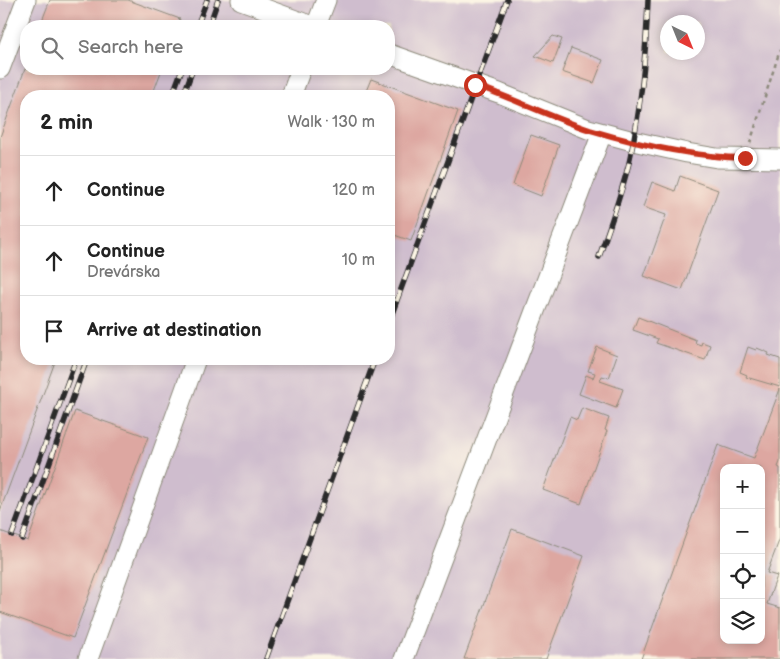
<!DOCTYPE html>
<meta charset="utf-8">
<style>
:root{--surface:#fff;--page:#f2f2f2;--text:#222;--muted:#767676;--line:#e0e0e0}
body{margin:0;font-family:"Balsamiq Sans",sans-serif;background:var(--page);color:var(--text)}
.controls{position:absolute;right:15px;bottom:15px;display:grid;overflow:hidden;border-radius:10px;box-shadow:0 2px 8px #0003}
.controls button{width:45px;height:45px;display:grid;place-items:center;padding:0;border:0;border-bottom:1px solid var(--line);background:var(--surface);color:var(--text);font:25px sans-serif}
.compass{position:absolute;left:660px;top:15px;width:45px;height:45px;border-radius:50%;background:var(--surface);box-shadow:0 2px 8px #0003;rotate:137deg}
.stop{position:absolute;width:15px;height:15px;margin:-11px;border:4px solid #c8321e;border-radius:50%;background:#fff}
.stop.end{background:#c8321e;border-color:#fff;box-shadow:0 1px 5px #0008}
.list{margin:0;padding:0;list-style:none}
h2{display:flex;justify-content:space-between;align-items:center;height:65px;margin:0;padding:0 20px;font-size:21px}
h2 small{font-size:16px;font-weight:400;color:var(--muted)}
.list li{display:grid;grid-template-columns:32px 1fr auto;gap:15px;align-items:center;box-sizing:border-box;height:70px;padding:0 20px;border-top:1px solid var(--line)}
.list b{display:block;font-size:19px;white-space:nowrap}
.list p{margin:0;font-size:16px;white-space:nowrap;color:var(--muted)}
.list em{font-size:16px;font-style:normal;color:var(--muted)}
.icon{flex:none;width:28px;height:28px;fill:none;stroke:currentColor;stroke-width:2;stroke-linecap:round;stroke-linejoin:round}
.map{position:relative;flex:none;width:780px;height:659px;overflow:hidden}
.search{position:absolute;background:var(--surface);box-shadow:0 2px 8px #0003;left:20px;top:20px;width:375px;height:55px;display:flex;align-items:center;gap:12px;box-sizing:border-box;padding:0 18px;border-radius:20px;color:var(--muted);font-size:19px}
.panel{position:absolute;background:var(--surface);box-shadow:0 2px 8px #0003;left:20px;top:90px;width:375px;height:275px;border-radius:20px}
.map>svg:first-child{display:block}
.industrial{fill:#cfbdce;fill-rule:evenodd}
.building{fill:#dda7a1;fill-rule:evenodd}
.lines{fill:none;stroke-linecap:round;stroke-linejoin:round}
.minor-casing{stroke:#8d8a7b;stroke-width:21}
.path{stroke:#8d8a7b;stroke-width:2.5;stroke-dasharray:4 4;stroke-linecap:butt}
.minor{stroke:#fff;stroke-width:19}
.rail-casing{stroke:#2b2b2b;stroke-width:5.5}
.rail{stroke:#fcf5e5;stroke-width:4;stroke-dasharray:11;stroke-linecap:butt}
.route{stroke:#c8321e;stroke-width:6}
</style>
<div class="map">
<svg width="780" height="659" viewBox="0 0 780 659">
<rect width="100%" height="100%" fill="#fcf5e5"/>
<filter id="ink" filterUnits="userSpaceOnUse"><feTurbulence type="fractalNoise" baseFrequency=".02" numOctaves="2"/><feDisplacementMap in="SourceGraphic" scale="10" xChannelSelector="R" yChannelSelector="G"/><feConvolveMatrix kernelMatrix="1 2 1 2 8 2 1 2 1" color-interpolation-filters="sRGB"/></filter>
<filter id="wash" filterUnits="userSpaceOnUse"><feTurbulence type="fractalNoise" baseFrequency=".0096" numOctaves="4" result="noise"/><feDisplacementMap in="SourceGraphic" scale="20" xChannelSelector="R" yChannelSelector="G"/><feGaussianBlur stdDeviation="1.12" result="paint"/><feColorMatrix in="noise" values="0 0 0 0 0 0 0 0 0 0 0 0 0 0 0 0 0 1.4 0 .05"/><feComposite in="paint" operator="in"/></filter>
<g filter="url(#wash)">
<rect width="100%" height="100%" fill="#efe8cb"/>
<path class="industrial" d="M0,0H780V659H0ZM668,22H698V52H668ZM26,26H389V69H26ZM26,96H389V359H26ZM724,468H761V640H724Z"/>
<g id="blocks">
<path class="building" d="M50,0H128L180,19L177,26H40Z
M553,36L562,39L553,63L535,56Z
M571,48L603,60L594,83L562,72Z
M25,69H162L152,96H26V359H56L0,511V137Z
M371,79L458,111L411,241L389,233V96H364Z
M531,135L559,145L541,196L513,185Z
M680,176L718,190L682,290L644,276L666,215L643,207L652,182L675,191Z
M638,317L696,340L695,343L701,345L702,342L710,345L705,360L656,343L658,339L633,330Z
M597,347L617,355L609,378L602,376L600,381L623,389L616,408L579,394L586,375L593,378L595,373L588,371Z
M748,347L756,350L757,348L769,353L768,355L780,359V387L746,377L747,375L740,372Z
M780,389V462L778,467L780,468V538L767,573L777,576L767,604L780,608V659H641L718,445L754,458ZM724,468H761V640H724Z
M582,408L609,418L605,430L607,431L581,504L543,490L570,417L577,420Z
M75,411L148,437L73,638L0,612V531L28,541Z
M512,529L584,556L546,659H464Z"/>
</g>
</g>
<g filter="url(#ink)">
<use href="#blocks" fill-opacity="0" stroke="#8d8a7b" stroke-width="1"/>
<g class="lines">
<defs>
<path id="minor" d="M241,0L312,26
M316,26L326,0
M389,54L499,93L588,129L633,141L687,153L717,158L780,159
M0,69L26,0
M291,96L301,69
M88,659L196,359
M404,659L602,133"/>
</defs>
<use href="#minor" class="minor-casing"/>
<path class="path" d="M750,143L780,50"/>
<use href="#minor" class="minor"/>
<defs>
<path id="rail" d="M197,26L207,0
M209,26L218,0
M172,96L182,69
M183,96L193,69
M599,257C610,226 621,195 629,163C641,110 646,54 648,0
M389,322L507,0
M12,535L76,359
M22,539L87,359
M266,659L375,359"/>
</defs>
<use href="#rail" class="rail-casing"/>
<use href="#rail" class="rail"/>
</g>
</g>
<g class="lines" filter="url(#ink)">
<path class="route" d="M475,85C514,99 551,117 590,130C640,145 692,157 745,158"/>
</g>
</svg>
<div class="controls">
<button>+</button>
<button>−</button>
<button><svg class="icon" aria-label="locate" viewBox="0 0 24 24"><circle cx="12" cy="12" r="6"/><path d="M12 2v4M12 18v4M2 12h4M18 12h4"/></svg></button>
<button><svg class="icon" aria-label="layers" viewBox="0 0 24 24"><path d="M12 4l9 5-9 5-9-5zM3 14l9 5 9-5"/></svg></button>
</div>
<svg class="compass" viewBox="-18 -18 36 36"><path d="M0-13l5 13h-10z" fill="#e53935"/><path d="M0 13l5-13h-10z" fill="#767676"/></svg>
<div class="stop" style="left:475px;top:85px"></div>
<div class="stop end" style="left:745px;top:158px"></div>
<div class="search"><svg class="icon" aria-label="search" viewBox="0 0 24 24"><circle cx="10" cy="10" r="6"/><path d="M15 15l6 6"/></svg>Search here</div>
<section class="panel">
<h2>2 min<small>Walk · 130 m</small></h2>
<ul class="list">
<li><svg class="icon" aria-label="ahead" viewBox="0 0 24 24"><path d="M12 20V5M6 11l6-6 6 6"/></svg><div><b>Continue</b></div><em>120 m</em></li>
<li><svg class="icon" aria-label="ahead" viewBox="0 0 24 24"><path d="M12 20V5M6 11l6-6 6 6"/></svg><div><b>Continue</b><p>Drevárska</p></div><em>10 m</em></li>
<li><svg class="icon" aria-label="arrive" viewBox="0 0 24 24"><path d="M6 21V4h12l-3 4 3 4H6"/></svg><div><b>Arrive at destination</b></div></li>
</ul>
</section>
</div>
